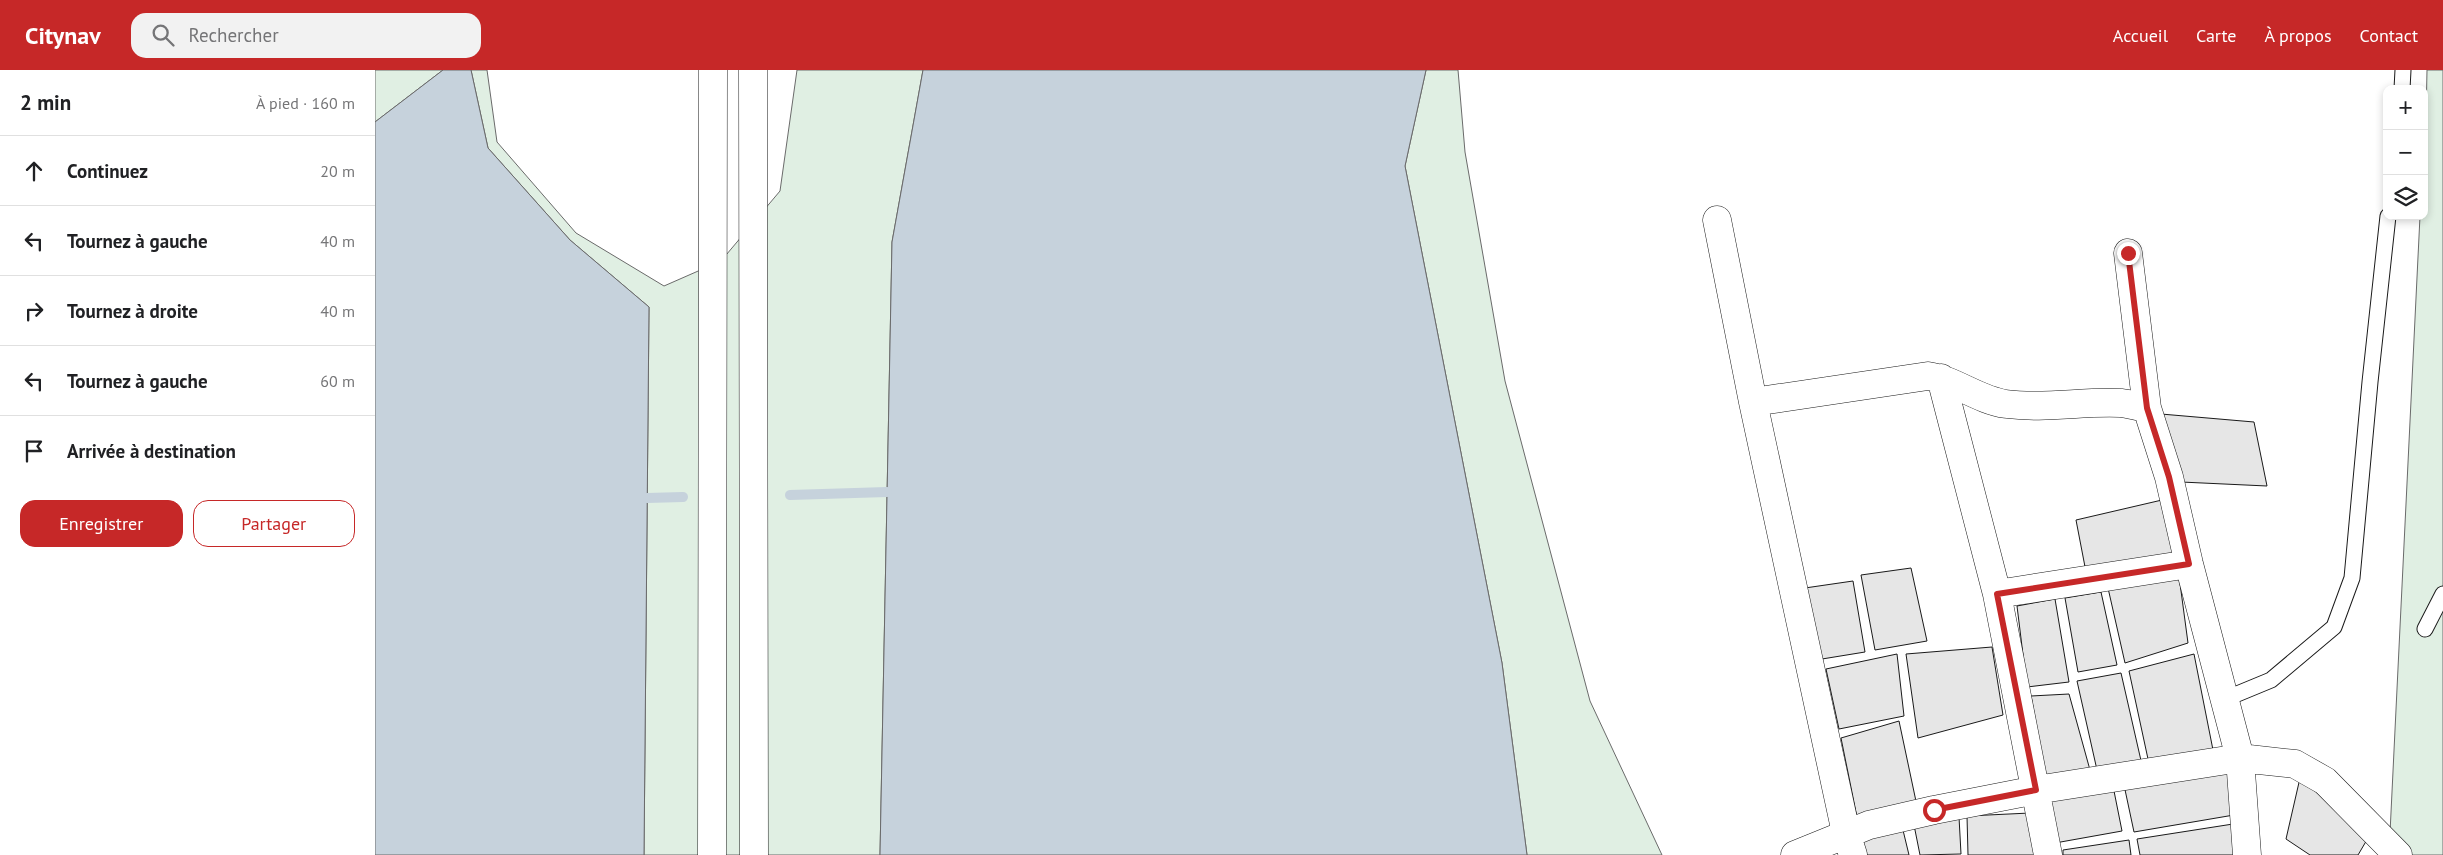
<!DOCTYPE html>
<html lang="fr">
<meta charset="utf-8">
<style>
:root{--surface:#fff;--page:#f2f2f2;--text:#202124;--muted:#757577;--line:#e0e0e0;--accent:#c62828}
body{margin:0;font-family:"PT Sans",sans-serif;background:var(--page);color:var(--text)}
.controls{position:absolute;right:15px;top:15px;display:grid;overflow:hidden;border-radius:10px;box-shadow:0 2px 8px #0003}
.controls button{width:45px;height:45px;display:grid;place-items:center;padding:0;border:0;border-bottom:1px solid var(--line);background:var(--surface);color:var(--text);font:25px sans-serif}
.stop{position:absolute;width:15px;height:15px;margin:-11px;border:4px solid #c62828;border-radius:50%;background:#fff}
.stop.end{background:#c62828;border-color:#fff;box-shadow:0 1px 5px #0008}
.list{margin:0;padding:0;list-style:none}
h2{display:flex;justify-content:space-between;align-items:center;height:65px;margin:0;padding:0 20px;font-size:21px}
h2 small{font-size:16px;font-weight:400;color:var(--muted)}
.list li{display:grid;grid-template-columns:32px 1fr auto;gap:15px;align-items:center;box-sizing:border-box;height:70px;padding:0 20px;border-top:1px solid var(--line)}
.list b{display:block;font-size:19px;white-space:nowrap}
.list em{font-size:16px;font-style:normal;color:var(--muted)}
.actions{display:flex;gap:10px;padding:15px 20px}
.actions a{flex:1;padding:11px 0;border:1px solid var(--accent);border-radius:15px;text-align:center;font-size:18px;color:var(--accent)}
.actions .main{background:var(--accent);color:#fff}
.icon{flex:none;width:28px;height:28px;fill:none;stroke:currentColor;stroke-width:2;stroke-linecap:round;stroke-linejoin:round}
.map{position:relative;flex:none;width:2068px;height:785px;overflow:hidden}
header{display:flex;align-items:center;gap:30px;box-sizing:border-box;height:70px;padding:0 25px;background:var(--accent);color:#fff}
header strong{font-size:24px}
nav{display:flex;gap:28px;margin-inline-start:auto;font-size:18px}
.search{width:350px;height:45px;background:var(--page);display:flex;align-items:center;gap:12px;box-sizing:border-box;padding:0 18px;border-radius:15px;color:var(--muted);font-size:19px}
main{display:flex}
aside{flex:1;background:var(--surface)}
.map>svg:first-child{display:block}
.green{fill:#e0efe3;stroke:#6a6a6a}
.water{fill:#c6d2dc;stroke:#6a6a6a}
.lines{fill:none;stroke-linecap:round;stroke-linejoin:round}
.stream{stroke:#c6d2dc;stroke-width:10}
.building{fill:#e6e6e6;stroke:#1a1a1a}
.lane-casing{stroke:#1a1a1a;stroke-width:17}
.street-casing{stroke:#1a1a1a;stroke-width:29}
.secondary-casing{stroke:#1a1a1a;stroke-width:29}
.lane{stroke:#fff;stroke-width:15}
.street{stroke:#fff;stroke-width:28}
.secondary{stroke:#fff;stroke-width:28}
.route{stroke:#c62828;stroke-width:6}
</style>
<header>
<strong>Citynav</strong>
<div class="search"><svg class="icon" aria-label="search" viewBox="0 0 24 24"><circle cx="10" cy="10" r="6"/><path d="M15 15l6 6"/></svg>Rechercher</div>
<nav><a>Accueil</a><a>Carte</a><a>À propos</a><a>Contact</a></nav>
</header>
<main>
<aside>
<h2>2 min<small>À pied · 160 m</small></h2>
<ul class="list">
<li><svg class="icon" aria-label="ahead" viewBox="0 0 24 24"><path d="M12 20V5M6 11l6-6 6 6"/></svg><div><b>Continuez</b></div><em>20 m</em></li>
<li><svg class="icon" aria-label="left" viewBox="0 0 24 24"><path d="M17 20v-9H6M10 6l-5 5 5 5"/></svg><div><b>Tournez à gauche</b></div><em>40 m</em></li>
<li><svg class="icon" aria-label="right" viewBox="0 0 24 24"><path d="M7 20v-9h11M14 6l5 5-5 5"/></svg><div><b>Tournez à droite</b></div><em>40 m</em></li>
<li><svg class="icon" aria-label="left" viewBox="0 0 24 24"><path d="M17 20v-9H6M10 6l-5 5 5 5"/></svg><div><b>Tournez à gauche</b></div><em>60 m</em></li>
<li><svg class="icon" aria-label="arrive" viewBox="0 0 24 24"><path d="M6 21V4h12l-3 4 3 4H6"/></svg><div><b>Arrivée à destination</b></div></li>
</ul>
<div class="actions"><a class="main">Enregistrer</a><a>Partager</a></div>
</aside>
<div class="map">
<svg width="2068" height="785" viewBox="0 0 2068 785">
<rect width="100%" height="100%" fill="#fff"/>
<path class="green" d="M0,0H68L0,52Z
M96,0H112L122,72L201,163L289,216L346,191L405,121L422,0H548L517,172L505,785H269L274,237L195,170L113,78Z
M1051,0H1083L1090,82L1130,311L1215,631L1287,785H1152L1127,593L1030,96Z
M2052,0H2068V785H2037L2015,763L2045,146H2049Z"/>
<path class="water" d="M68,0H96L113,78L195,170L274,237L269,785H0V52Z
M548,0H1051L1030,96L1127,593L1152,785H505L517,172Z"/>
<g class="lines">
<path class="stream" d="M415,425L512,422
M272,428L308,427"/>
</g>
<path class="building" d="M1786,344L1879,352L1892,416L1806,412Z
M1787,430L1800,487L1711,502L1701,450Z
M1536,498L1552,571L1500,580L1486,505Z
M1804,506L1813,573L1750,593L1733,518Z
M1478,511L1490,582L1447,589L1423,519Z
M1726,522L1742,595L1703,602L1690,528Z
M1680,529L1694,612L1652,617L1642,536Z
M1617,577L1628,645L1543,668L1531,584Z
M1522,584L1529,646L1464,659L1451,599Z
M1819,584L1838,680L1773,689L1754,601Z
M1746,603L1767,695L1722,700L1702,611Z
M1694,624L1715,700L1671,710L1656,626Z
M1524,651L1542,736L1482,747L1466,668Z
M1853,700L1859,745L1759,762L1749,715Z
M1925,708L1993,768L1983,785H1935L1911,769Z
M1738,716L1747,761L1680,773L1671,729Z
M1655,743L1663,785H1593L1592,746Z
M1584,747L1586,784L1545,785L1539,755Z
M1858,754L1859,785H1765L1762,769Z
M1527,756L1534,785H1490L1485,767Z
M1754,770L1756,785H1688V780Z"/>
<g class="lines">
<defs>
<path id="lane" d="M2027,19L2028,0
M2050,559L2068,524
M1850,629L1896,610L1959,557L1977,508L1995,312L2013,146"/>
<path id="street" d="M1342,150L1378,332L1471,763L1478,785
M1753,183L1772,338
M1566,308L1622,524L1673,785
M1378,332L1553,306C1580,310 1603,330 1631,334C1670,339 1708,331 1746,333C1755,334 1764,337 1772,338L1794,407L1814,494L1865,688L1872,785
M1622,524L1814,494
M1420,785L1494,755L1559,740L1661,720L1865,688L1920,694L1950,711L2023,785"/>
<path id="secondary" d="M378,0L379,785
M337,785L338,0"/>
</defs>
<use href="#lane" class="lane-casing"/>
<use href="#street" class="street-casing"/>
<use href="#secondary" class="secondary-casing"/>
<use href="#lane" class="lane"/>
<use href="#street" class="street"/>
<use href="#secondary" class="secondary"/>
</g>
<g class="lines">
<path class="route" d="M1559,740L1661,720L1622,524L1814,494L1794,407L1772,338L1753,183"/>
</g>
</svg>
<div class="controls">
<button>+</button>
<button>−</button>
<button><svg class="icon" aria-label="layers" viewBox="0 0 24 24"><path d="M12 4l9 5-9 5-9-5zM3 14l9 5 9-5"/></svg></button>
</div>
<div class="stop" style="left:1559px;top:740px"></div>
<div class="stop end" style="left:1753px;top:183px"></div>
</div>
</main>
